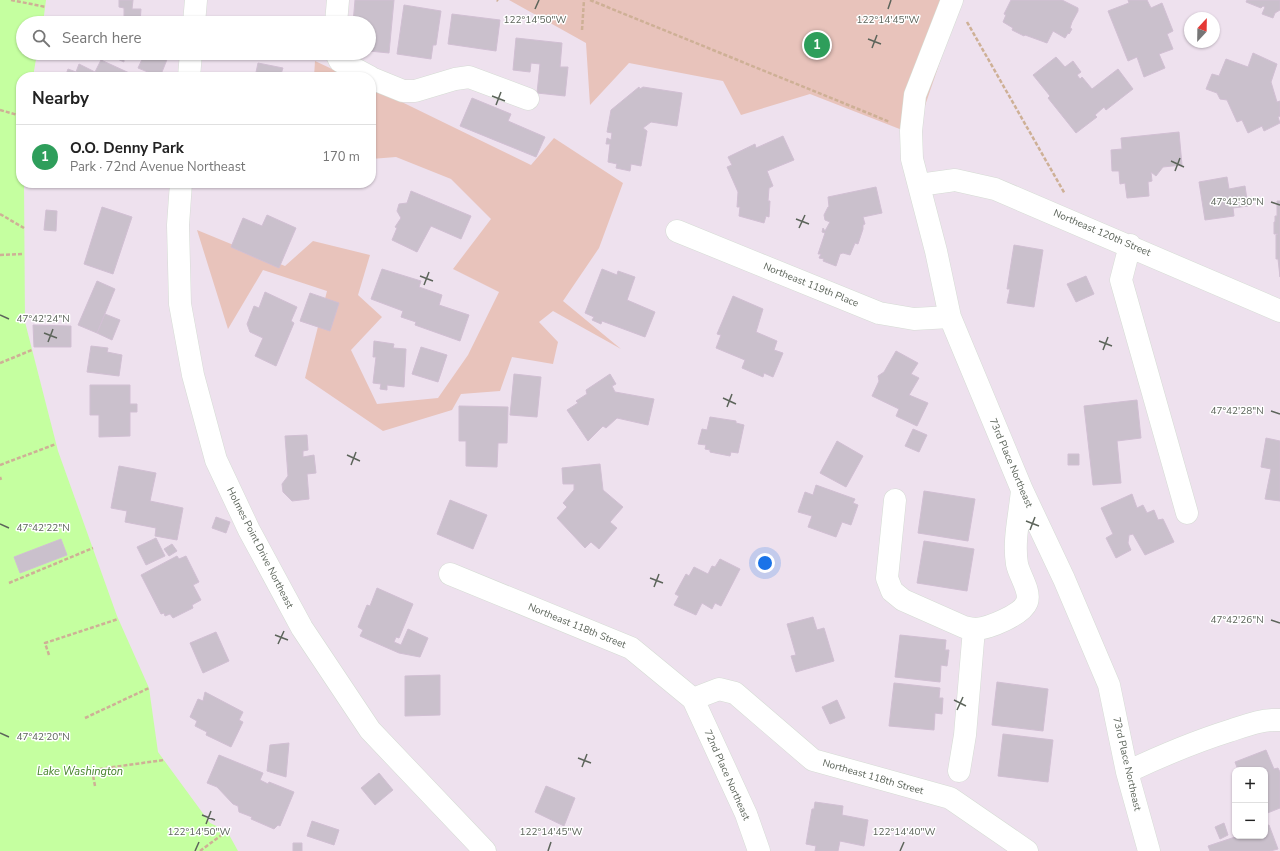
<!DOCTYPE html>
<meta charset="utf-8">
<style>
:root{--surface:#fff;--page:#f6f6f6;--text:#222;--muted:#767676;--line:#e0e0e0;--accent:#7c3aed}
body{margin:0;font-family:"Nunito Sans",sans-serif;background:var(--page);color:var(--text)}
.controls{position:absolute;right:12px;bottom:12px;display:grid;overflow:hidden;border-radius:8px;box-shadow:0 1px 3px #0004}
.controls button{width:36px;height:36px;display:grid;place-items:center;padding:0;border:0;border-bottom:1px solid var(--line);background:var(--surface);color:var(--text);font:20px sans-serif}
.compass{position:absolute;left:1184px;top:12px;width:36px;height:36px;border-radius:50%;background:var(--surface);box-shadow:0 1px 3px #0004;rotate:22deg}
.you{position:absolute;left:765px;top:563px;width:14px;height:14px;margin:-10px;border:3px solid #fff;border-radius:50%;background:#1a73e8;box-shadow:0 0 0 6px #1a73e833}
.badge{display:grid;place-items:center;width:26px;height:26px;border-radius:50%;background:var(--accent);color:#fff;font-size:13px;font-weight:700}
.pin{position:absolute;translate:-50% -50%;border:2px solid #fff;box-shadow:0 1px 4px #0006}
.list{margin:0;padding:0;list-style:none}
h2{display:flex;justify-content:space-between;align-items:center;height:52px;margin:0;padding:0 16px;font-size:17px}
h2 small{font-size:13px;font-weight:400;color:var(--muted)}
.list li{display:grid;grid-template-columns:26px 1fr auto;gap:12px;align-items:center;box-sizing:border-box;height:64px;padding:0 16px;border-top:1px solid var(--line)}
.list b{display:block;font-size:15px;white-space:nowrap}
.list p{margin:0;font-size:13px;white-space:nowrap;color:var(--muted)}
.list em{font-size:13px;font-style:normal;color:var(--muted)}
.icon{flex:none;width:22px;height:22px;fill:none;stroke:currentColor;stroke-width:2;stroke-linecap:round;stroke-linejoin:round}
.map{position:relative;flex:none;width:1280px;height:851px;overflow:hidden}
.search{position:absolute;background:var(--surface);box-shadow:0 1px 3px #0004;left:16px;top:16px;width:360px;height:44px;display:flex;align-items:center;gap:10px;box-sizing:border-box;padding:0 14px;border-radius:22px;color:var(--muted);font-size:15px}
.panel{position:absolute;background:var(--surface);box-shadow:0 1px 3px #0004;left:16px;top:72px;width:360px;height:116px;border-radius:16px}
.map>svg:first-child{display:block}
.green{fill:#e8c3bb}
.water{fill:#c5ffa0}
.building{fill:#cac0cc;stroke:#d1bfd3}
.lines{fill:none;stroke-linecap:round;stroke-linejoin:round}
.minor-casing{stroke:#d5dcd4;stroke-width:23}
.path{stroke:#ceb096;stroke-width:2.5;stroke-dasharray:4 2;stroke-linecap:butt}
.minor{stroke:#fff;stroke-width:22}
.ticks{fill:none;stroke:#5c645a;stroke-width:1.5}
.labels{text-anchor:middle;dominant-baseline:central;stroke-width:3;stroke-linejoin:round;paint-order:stroke}
.street-label{font-size:10px;fill:#5c645a;stroke:#fff}
.water-label{font-size:11px;font-style:italic;fill:#448228;stroke:#fff}
.ticks-label{font-size:10px;text-anchor:middle;fill:#5c645a;stroke:#fff;stroke-width:3;stroke-linejoin:round;paint-order:stroke}
</style>
<div class="map">
<svg width="1280" height="851" viewBox="0 0 1280 851">
<rect width="100%" height="100%" fill="#eee1ee"/>
<path class="green" d="M509,0H961L915,135L810,94L741,115L723,81L629,63L590,105L586,43Z
M315,61L349,77H314Z
M371,87L531,165L554,138L623,183L599,248L563,301L621,349L553,311L539,322L558,342L553,364L512,357L500,391L461,394L452,410L383,431L305,378L327,291L263,270L228,329L197,230L285,266L313,241L370,255L358,295L382,317L351,350L377,404L438,398L468,355L499,292L453,269L491,219L451,179L396,157L371,159Z"/>
<path class="water" d="M0,0H46L43,23H23V53H37L33,77H21V183H24L25,322L58,451L117,616L149,688L158,752L210,823L227,831L238,851H0Z"/>
<path class="building" d="M119,0H133L132,9H141L140,23H113V17H124V8L119,7Z
M355,0H394L389,53L369,51V23H353Z
M1011,0H1062L1078,8V11L1072,22L1070,28L1072,29L1069,34L1068,33L1065,38L1053,31L1047,43L1025,35L1024,36L1012,30L1013,28L1003,22L1006,15L1004,14Z
M1128,0H1147L1151,8L1162,3L1173,31L1167,34L1173,49L1159,54L1165,68L1144,77L1137,57L1128,61L1108,11L1129,3Z
M1247,0H1280V10L1275,13L1273,18L1262,14L1265,7L1263,6L1261,8L1246,2Z
M404,5L441,11L436,45H433L431,59L397,54Z
M452,14L500,20L496,51L448,44Z
M516,38L562,43L560,67H568L565,96L537,93L540,64L531,63L530,72L513,70Z
M113,53H124V62L113,57Z
M145,53H159L168,57L160,77L138,68Z
M1253,53L1277,64L1271,82L1277,102L1280,101V116L1278,117L1280,123L1264,131L1262,126L1248,133L1242,120L1237,122L1227,100L1220,99L1217,93L1206,89L1212,74L1219,76L1226,59L1248,67Z
M1056,57L1065,67L1073,61L1081,72L1077,75L1080,79L1082,77L1092,89L1118,69L1133,89L1106,110L1104,107L1095,115L1097,117L1076,133L1048,98L1050,96L1033,75Z
M101,60L138,77H65L68,69L76,72L79,64L95,72Z
M258,63L283,68L281,74L294,77H255Z
M639,87L640,89L643,87L682,93L677,126L651,122L643,128L647,131L641,166L631,164L630,171L616,168L617,164L608,162L610,144H606L607,138L611,140L612,133L607,132L611,110Z
M472,98L511,114L508,121L545,137L536,157L460,126Z
M1179,132L1182,165L1163,167L1156,176L1151,172L1152,181L1148,182L1149,196L1127,198L1125,183L1120,184L1119,171H1112L1111,150L1122,149L1121,138Z
M783,136L794,160L767,171L773,186L769,188L768,201H770L769,217L766,216L764,223L739,216L740,207H737L738,192L727,167L732,165L728,157L755,144L756,148Z
M1227,177L1229,189L1245,186L1248,206L1233,208L1234,216L1205,220L1199,182Z
M876,187L882,213L863,217L865,224L863,225V229L858,244L855,243L850,255L843,253L840,254L836,266L823,261L824,259L819,258L821,254H818L825,233L822,232L823,228L825,231L830,222L825,220L824,215L828,207H829L828,197Z
M411,191L471,216L461,239L431,226L417,252L392,240L397,228L395,227L401,218L397,211L399,204L407,203Z
M1277,201H1280V277L1278,259H1276V235L1278,234H1274V222H1275V216H1277Z
M102,207L132,217L113,274L84,264Z
M46,210L57,211L56,231L44,230Z
M267,215L296,228L279,268L231,247L243,218L262,226Z
M1014,245L1043,250L1034,307L1007,303L1010,289H1007Z
M382,269L421,281L419,287L442,295L439,305L469,315L460,341L415,325L416,322L401,317L403,311L371,299Z
M602,269L617,275L618,271L635,277L627,300L655,312L645,337L602,321L601,324L592,320L594,317L585,313Z
M1086,276L1094,294L1076,302L1067,284Z
M97,281L115,289L97,333L78,325Z
M265,292L297,307L291,321L294,323L276,366L255,356L263,338L250,332L247,324L254,306L259,308Z
M310,293L339,303L330,331L300,321Z
M733,296L763,309L756,332L777,341L774,350L783,353L773,377L764,373L763,377L742,368L745,360L716,348L721,335L717,334Z
M105,314L120,320L112,340L97,333Z
M33,325L71,326V347H34Z
M374,341L394,344L393,348L406,349L404,387L387,385V390L380,389L381,384L373,383L376,357H373Z
M91,346L108,348L107,352L122,355L119,376L87,372Z
M421,347L447,355L438,382L412,374Z
M896,351L918,363L911,374L919,378L909,395L928,403L917,426L896,416L899,409L872,396L879,381L878,376L884,372Z
M514,374L541,377L537,417L510,415Z
M610,374L616,384L612,386L615,392L654,399L648,425L617,418L606,428L603,426L588,441L567,410L578,403L576,401L587,394L586,390Z
M90,385H130V404H137V412H130V436L99,437V415H90Z
M1137,400L1141,438L1117,441L1121,483L1093,485L1084,406Z
M459,406L508,407L507,443H498L497,467L466,466V441H459Z
M710,417L736,421V423L744,425L738,453L731,452L730,456L710,452V450L705,449L706,445L698,444L702,429L707,430Z
M913,429L927,435L919,452L905,446Z
M307,435L308,450L303,451V457L314,455L316,473L307,474L309,499L292,501L283,492L282,484L288,476L285,436Z
M1266,438L1280,441V501L1265,499L1271,469L1261,467Z
M837,441L863,456L846,487L820,473Z
M1068,454H1079V465H1068Z
M600,464L603,490L623,507L610,522L617,528L599,549L591,542L585,548L557,518L567,507L563,503L574,490V484H563L562,468Z
M119,466L156,473L150,501L183,508L177,540L155,536L156,528L125,522L127,511L111,508Z
M816,485L855,499L853,503L858,505L851,525L842,522L836,537L808,527L812,516L798,512L805,492L813,495Z
M924,491L975,499L968,541L918,533Z
M1132,494L1137,508L1143,505L1147,513L1154,510L1158,520L1163,519L1174,542L1145,555L1133,534L1129,535L1128,543L1131,550L1116,558L1106,538L1113,534L1101,508Z
M450,500L487,515L473,549L437,534Z
M216,517L230,522L226,533L212,528Z
M156,538L165,556L146,565L137,547Z
M61,539L67,555L20,573L14,557Z
M924,541L974,549L967,591L917,583Z
M172,544L177,551L169,556L164,549Z
M177,556L179,559L186,556L199,582L193,585L201,600L192,605L193,608L173,618L170,614L165,616L164,613L161,614L141,575Z
M720,559L740,569L721,606L715,603L712,609L702,603L696,615L674,605L679,596L675,594L686,574L689,576L694,567L708,574L712,566L715,567Z
M377,588L413,604L399,638L396,637L394,642L401,645L408,629L428,638L420,657L399,653L360,636L363,630L358,627L367,605L370,606Z
M813,617L817,630L824,628L834,661L796,672L791,656L796,655L787,624Z
M216,632L229,661L203,673L190,643Z
M900,635L946,640L945,650H949L947,666L941,665L940,682L895,677Z
M440,675V715L405,716V676Z
M997,682L1048,689L1043,731L992,725Z
M894,683L940,688L939,698H943L942,714L935,713L934,730L889,726Z
M205,692L243,712L239,720L243,722L231,747L206,735L207,732L195,726L197,721L190,717L198,699L203,701Z
M837,700L845,718L830,724L822,707Z
M1003,734L1053,740L1048,782L998,776Z
M289,743L286,777L267,771L270,745Z
M1266,750L1274,769L1278,768L1280,772V808L1265,814V793L1267,792L1265,787V770H1238L1235,762Z
M219,755L263,773L260,780L268,784L269,782L294,792L280,826L278,825L274,829L251,819L252,817L239,812L238,806L233,804L217,787L207,783Z
M379,773L393,790L375,805L361,788Z
M546,786L575,798L564,826L535,812Z
M815,802L843,806L842,815L868,820L864,846L840,841L838,851H815L816,846L806,844L812,809H814Z
M312,821L339,830L334,845L307,836Z
M1224,823L1228,835L1220,839L1215,827Z
M1269,825L1278,849L1270,851H1210L1208,846L1238,836H1265V826Z
M293,843H302V851H293Z"/>
<g class="lines">
<defs>
<path id="minor" d="M952,0L915,95L911,131L912,159L936,251L950,317L1022,490L1064,579L1109,685L1127,772L1149,851
M194,23L196,0
M336,23L338,0
M336,53L340,61L370,77
M189,77L191,53
M371,78L403,91H415L455,79L469,77L528,99
M181,183L178,225L180,304L193,375L216,460L249,530L302,628L370,730L485,851
M919,185L955,180L995,189L1280,311
M677,231L879,313L914,319L950,317
M1130,245L1121,280L1187,513
M895,500L887,578L892,591L903,600L964,627C968,628 972,629 976,629C989,628 1022,615 1027,602C1031,591 1019,575 1017,564C1013,540 1020,514 1022,490
M450,574L631,648L693,699L719,689L735,693L813,760L950,798L1027,851
M693,699L746,814L759,851
M959,771L965,735L974,629
M1127,772C1161,756 1194,742 1229,731C1247,725 1262,719 1280,720"/>
</defs>
<use href="#minor" class="minor-casing"/>
<path class="path" d="M11,0L46,7
M497,0L498,1
M590,0L890,122
M967,22L1065,194
M582,30L584,0
M0,110L21,116
M0,214L24,228
M0,255L24,254
M0,363L32,350
M0,465L56,444
M0,477L1,480
M9,583L93,548
M49,655L45,643L118,619
M85,718L149,688
M95,786L92,770L164,760
M200,851L227,831"/>
<use href="#minor" class="minor"/>
</g>
<path class="ticks" d="M535,9L539,0M888,9L891,0M868,39L881,44M872,48L877,35M492,96L505,101M496,105L501,92M1171,161L1184,167M1175,171L1180,158M1271,202L1280,205M796,219L809,224M799,228L805,215M420,276L433,281M424,285L429,272M0,315L9,319M44,333L57,338M1099,341L1112,346M48,342L53,329M1103,350L1108,337M723,398L736,404M727,407L732,394M1271,411L1280,414M347,455L360,461M351,465L356,452M1026,521L1039,526M0,524L9,528M1030,530L1035,517M650,578L663,583M654,587L659,574M1271,620L1280,623M275,635L288,640M278,644L284,631M954,700L966,706M957,710L963,697M0,733L9,737M578,758L591,763M582,767L587,754M202,815L215,820M206,824L211,811M195,851L199,842M548,851L551,842M900,851L904,842"/>
<g class="labels">
<g class="street-label">
<text transform="translate(1102 233) rotate(23)">Northeast 120th Street</text>
<text transform="translate(811 285) rotate(22)">Northeast 119th Place</text>
<text transform="translate(1011 463) rotate(67)">73rd Place Northeast</text>
<text transform="translate(260 548) rotate(63)">Holmes Point Drive Northeast</text>
<text transform="translate(577 626) rotate(22)">Northeast 118th Street</text>
<text transform="translate(1127 764) rotate(77)">73rd Place Northeast</text>
<text transform="translate(727 775) rotate(66)">72nd Place Northeast</text>
<text transform="translate(873 777) rotate(16)">Northeast 118th Street</text>
</g>
<g class="water-label">
<text x="80" y="771">Lake Washington</text>
</g>
</g>
<g class="ticks-label">
<text x="535" y="23">122°14'50"W</text>
<text x="888" y="23">122°14'45"W</text>
<text x="1237" y="205">47°42'30"N</text>
<text x="43" y="322">47°42'24"N</text>
<text x="1237" y="414">47°42'28"N</text>
<text x="43" y="531">47°42'22"N</text>
<text x="1237" y="623">47°42'26"N</text>
<text x="43" y="740">47°42'20"N</text>
<text x="199" y="835">122°14'50"W</text>
<text x="551" y="835">122°14'45"W</text>
<text x="904" y="835">122°14'40"W</text>
</g>
</svg>
<div class="controls">
<button>+</button>
<button>−</button>
</div>
<svg class="compass" viewBox="-18 -18 36 36"><path d="M0-13l5 13h-10z" fill="#e53935"/><path d="M0 13l5-13h-10z" fill="#767676"/></svg>
<div class="you"></div>
<div class="pin badge" style="left:817px;top:45px;background:#2e9e5b">1</div>
<div class="search"><svg class="icon" aria-label="search" viewBox="0 0 24 24"><circle cx="10" cy="10" r="6"/><path d="M15 15l6 6"/></svg>Search here</div>
<section class="panel">
<h2>Nearby<small></small></h2>
<ul class="list">
<li><span class="badge" style="background:#2e9e5b">1</span><div><b>O.O. Denny Park</b><p>Park · 72nd Avenue Northeast</p></div><em>170 m</em></li>
</ul>
</section>
</div>
